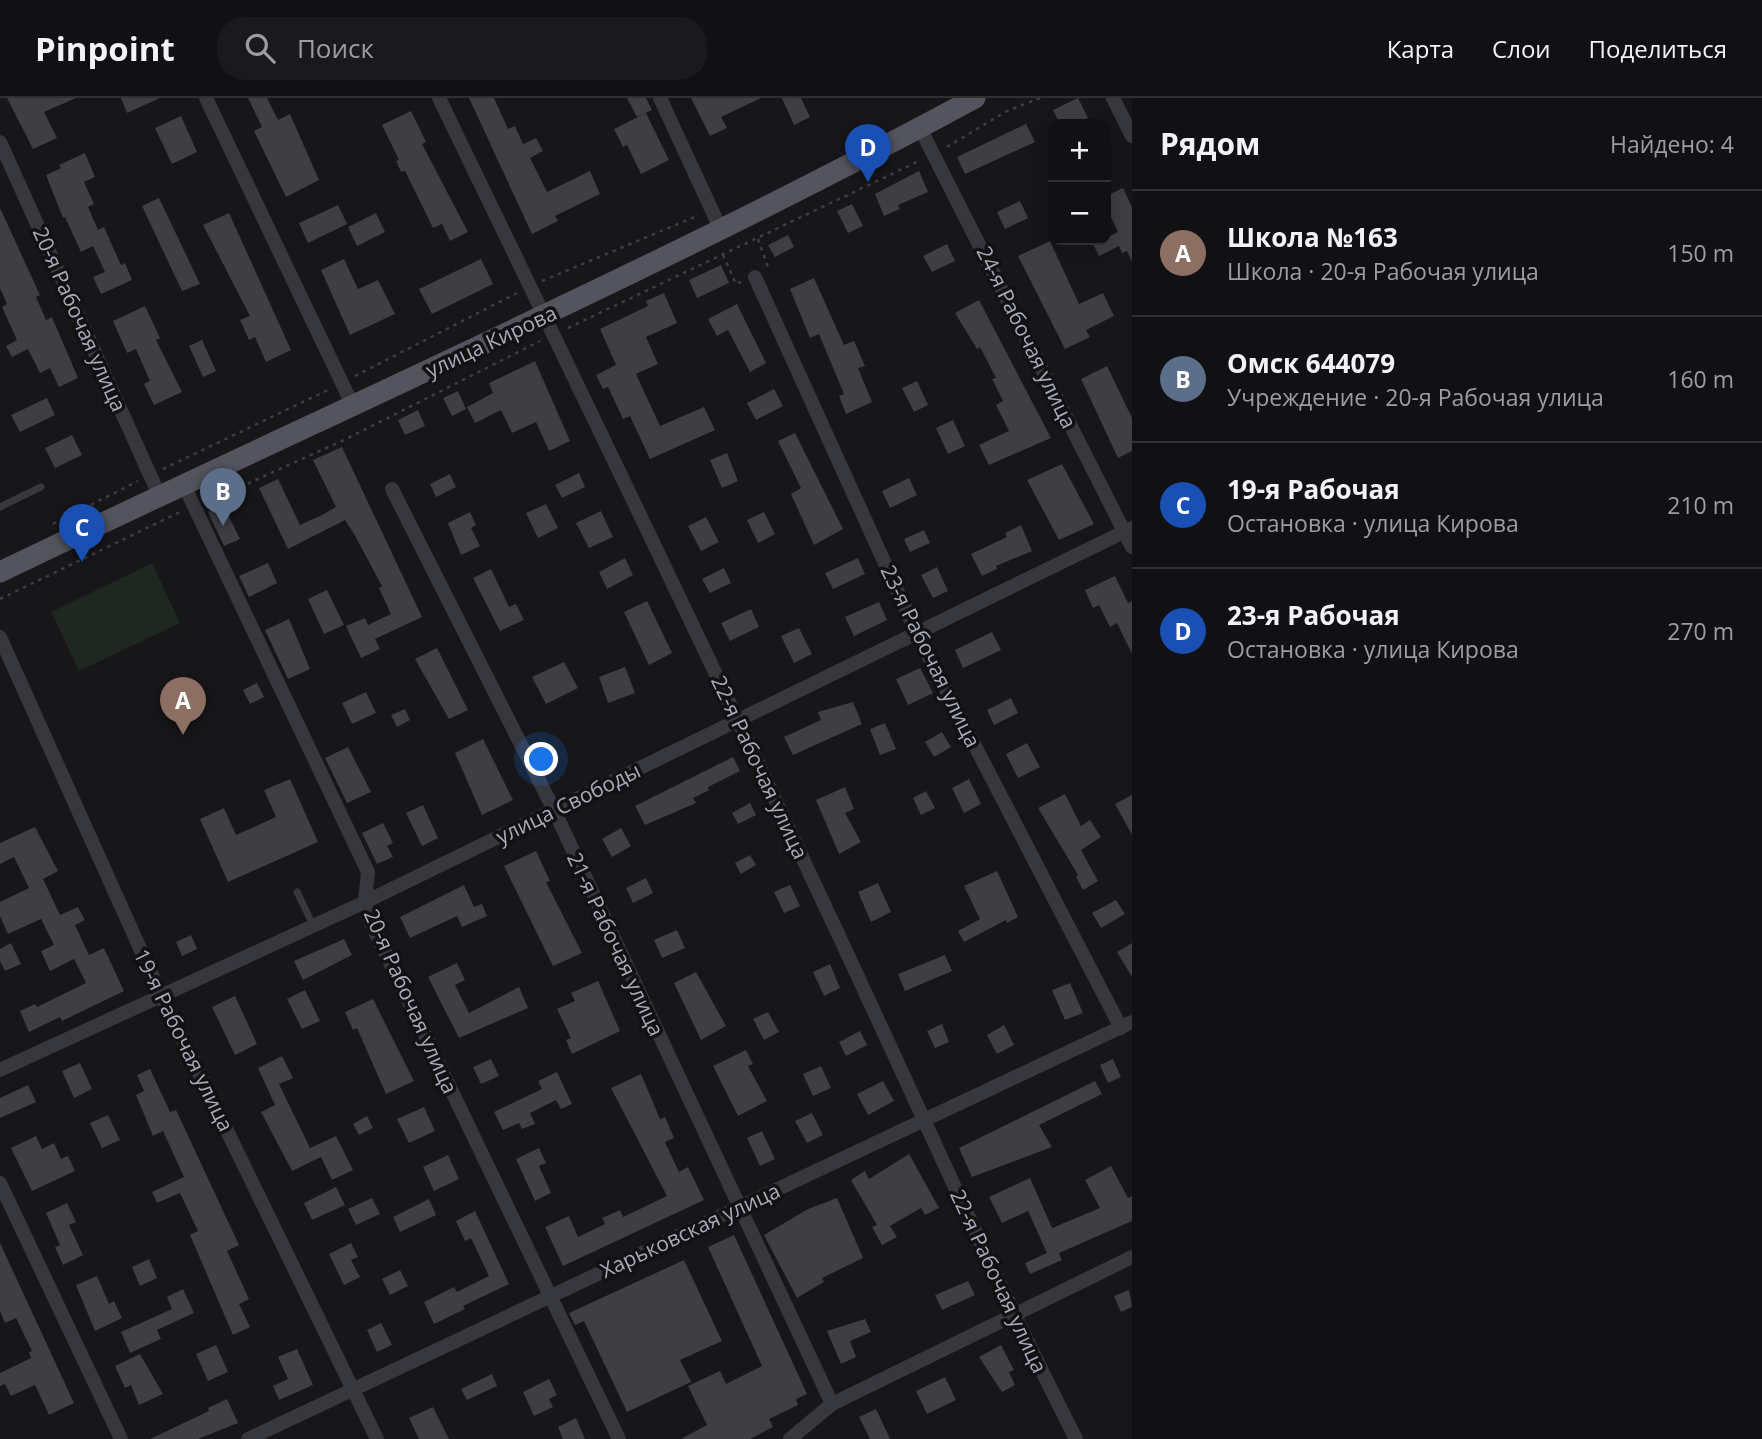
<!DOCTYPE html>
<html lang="ru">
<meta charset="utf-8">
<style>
:root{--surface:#111013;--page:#1a191c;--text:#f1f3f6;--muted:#9c9da0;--line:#303033;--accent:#0f766e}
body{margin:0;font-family:"Open Sans",sans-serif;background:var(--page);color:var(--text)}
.controls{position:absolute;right:21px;top:21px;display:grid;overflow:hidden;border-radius:14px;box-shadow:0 4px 18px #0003}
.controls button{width:63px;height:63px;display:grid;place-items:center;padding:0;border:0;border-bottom:2px solid var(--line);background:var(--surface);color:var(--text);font:35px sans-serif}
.you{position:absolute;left:542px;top:662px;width:24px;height:24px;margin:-18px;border:5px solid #fff;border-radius:50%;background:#1a73e8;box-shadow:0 0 0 10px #1a73e833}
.badge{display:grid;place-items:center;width:46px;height:46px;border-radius:50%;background:var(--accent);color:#fff;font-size:23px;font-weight:700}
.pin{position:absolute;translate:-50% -58px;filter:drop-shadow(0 2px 4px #0008)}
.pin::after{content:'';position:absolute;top:37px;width:24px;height:21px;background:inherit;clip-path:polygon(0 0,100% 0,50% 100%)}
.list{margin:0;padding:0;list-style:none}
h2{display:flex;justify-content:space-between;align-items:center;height:91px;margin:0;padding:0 28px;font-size:30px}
h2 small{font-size:23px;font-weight:400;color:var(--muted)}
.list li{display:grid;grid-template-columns:46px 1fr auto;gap:21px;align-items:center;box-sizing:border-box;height:126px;padding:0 28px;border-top:2px solid var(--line)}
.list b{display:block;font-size:26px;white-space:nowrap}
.list p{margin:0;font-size:23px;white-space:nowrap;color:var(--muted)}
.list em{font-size:23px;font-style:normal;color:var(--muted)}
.icon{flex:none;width:38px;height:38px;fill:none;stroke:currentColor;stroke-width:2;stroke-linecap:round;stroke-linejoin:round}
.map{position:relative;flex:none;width:1132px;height:1341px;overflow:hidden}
header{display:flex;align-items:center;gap:42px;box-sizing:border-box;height:98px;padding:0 35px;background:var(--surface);border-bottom:2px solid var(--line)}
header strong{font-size:33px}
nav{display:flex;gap:38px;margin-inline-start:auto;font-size:24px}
.search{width:490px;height:63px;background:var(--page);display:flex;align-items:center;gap:18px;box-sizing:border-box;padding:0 24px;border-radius:28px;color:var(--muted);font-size:26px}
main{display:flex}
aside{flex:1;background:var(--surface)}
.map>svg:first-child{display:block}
.park{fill:#1e2720}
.building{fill:#3e3e43}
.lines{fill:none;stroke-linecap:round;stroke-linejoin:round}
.path{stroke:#3d3e45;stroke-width:2.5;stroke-dasharray:3.5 5;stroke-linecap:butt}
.service{stroke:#37373e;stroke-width:7}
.minor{stroke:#37373e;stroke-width:14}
.primary{stroke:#53545d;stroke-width:21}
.labels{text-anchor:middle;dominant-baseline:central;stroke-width:7;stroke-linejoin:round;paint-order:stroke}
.street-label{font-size:21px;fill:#a8abb9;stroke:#121114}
</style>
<header>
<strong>Pinpoint</strong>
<div class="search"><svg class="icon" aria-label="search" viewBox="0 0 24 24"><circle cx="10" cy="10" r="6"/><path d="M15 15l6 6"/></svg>Поиск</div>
<nav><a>Карта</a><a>Слои</a><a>Поделиться</a></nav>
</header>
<main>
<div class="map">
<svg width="1132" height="1341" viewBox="0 0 1132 1341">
<rect width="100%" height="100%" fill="#171619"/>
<path class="park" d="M152,465L180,525L79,573L51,514Z"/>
<path class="building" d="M7,0H76L44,14L57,40L33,51Z
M121,0H160L127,15Z
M248,0H267L278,22L290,16L319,82L286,99L254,33L262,29Z
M469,0H494L508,31L515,28L523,46L536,40L543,53L530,60L547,94L590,73L600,96L555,118L558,123L532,136Z
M627,0H646L652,12L637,19Z
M691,0H761L721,19L727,30L710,38Z
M782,0H801L810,19L794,27Z
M1078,0L1088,20L1074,26H1060L1053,12Z
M411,13L426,44L422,46L468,134L450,143L442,126L433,130L405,73L401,74L396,63L399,62L382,27Z
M646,15L669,62L641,76L627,47L623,49L614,31Z
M181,18L197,54L172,66L155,30Z
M1026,26L1035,44L965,76L957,59Z
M85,55L95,79L84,84L94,106L88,109L98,132L104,129L121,167L125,165L132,182L101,196L93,179L105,174L93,148L81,154L65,119L63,120L46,77L61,70L59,67Z
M919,73L928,94L898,107L900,111L884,118L875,96Z
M1123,90L1132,109V164L1127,153L1122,155L1119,148L1099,158L1093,146L1118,134L1106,108V98Z
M159,100L200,186L182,193L142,108Z
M1020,103L1028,120L1005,131L997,114Z
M852,106L863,128L848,135L837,113Z
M338,107L347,126L308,145L299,125Z
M0,110L40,197L36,199L46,222L52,219L78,280L59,289L50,270L40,275L28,251L12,259L6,248L17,242L2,209L7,206L0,190Z
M229,115L291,252L266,264L255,239L249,242L240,222L250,218L203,127Z
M376,115L385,134L357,148L348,129Z
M788,137L794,149L775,159L768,147Z
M1050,143L1079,206L1103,195L1114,218L1086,232L1090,239L1065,251L1018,158Z
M947,146L955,163L932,174L923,158Z
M344,161L358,191L378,182L395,216L350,237L321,172Z
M481,161L493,186L432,216L419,191Z
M721,167L729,185L697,200L689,182Z
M814,180L844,247L854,243L865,268L858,270L872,304L846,316L839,298L844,296L819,236L810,240L790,191Z
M664,195L677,225L646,239L658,266L636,276L660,328L704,309L715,332L650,361L630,318L623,321L608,289L603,291L596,277L616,267L600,231L648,208L646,203Z
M979,202L1051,340L989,367L979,347L1009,333L996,307L1003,303L992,281L996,280L980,249L977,251L955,215Z
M737,206L766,265L750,274L728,232L717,238L708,221Z
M145,208L160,240L156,242L182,294L154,307L144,286L150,283L136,251L127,255L113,223Z
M202,242L216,273L203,279L189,248Z
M535,263L570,343L549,353L536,324L512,335L501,312L475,325L467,309L493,295L489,285Z
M1107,268L1132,320V353L1118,360L1081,281Z
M917,283L928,307L914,314L902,290Z
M774,291L783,308L756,322L747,305Z
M458,293L466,311L452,318L443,300Z
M47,300L55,317L20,334L11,317Z
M418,312L425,328L405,337L398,322Z
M953,322L965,348L948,356L936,330Z
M795,335L843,431L814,447L791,396L801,390L778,343Z
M72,337L82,357L55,370L45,350Z
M342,349L422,519L375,541L380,551L361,560L346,528L365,520L368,527L391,516L379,490L382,488L354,436L345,422L288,451L259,390L278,381L300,427L322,417L336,409L313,362Z
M727,355L738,383L722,390L710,362Z
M1062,366L1094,426L1059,442L1027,382Z
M579,375L585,389L562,400L555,387Z
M450,376L456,389L436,399L430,386Z
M909,380L917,397L890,410L882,393Z
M546,406L558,430L538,440L526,415Z
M223,407L240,441L224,448L208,414Z
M601,413L613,439L589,450L576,425Z
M470,414L476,427L471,430L480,448L461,457L448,425Z
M764,414L775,436L758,445L747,422Z
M706,419L719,444L701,453L688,428Z
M1021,427L1032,453L996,468L997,471L982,478L971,456L1007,439L1005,435Z
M924,432L930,445L910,454L904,441Z
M625,460L633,477L607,491L599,474Z
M858,460L865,476L833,491L825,475Z
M268,465L277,485L249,499L239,478Z
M937,469L948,493L933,500L921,477Z
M724,470L731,485L710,495L702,481Z
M491,471L509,509L516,506L524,522L500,533L473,480Z
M1115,478L1128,505L1132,503V556L1117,525L1110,529L1099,507L1093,510L1085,492Z
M327,492L344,527L324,536L308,501Z
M647,503L672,555L649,567L624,514Z
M879,504L887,522L854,538L845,519Z
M751,511L759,529L730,543L721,525Z
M289,521L310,571L288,581L265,532Z
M799,530L812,556L794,565L781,538Z
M992,534L1001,552L963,570L955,552Z
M437,550L468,612L449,621L415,561Z
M564,564L578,590L546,606L532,579Z
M625,569L635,595L608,605L599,579Z
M920,570L933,595L908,607L896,581Z
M257,585L264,599L250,606L243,592Z
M366,594L376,615L352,626L342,605Z
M1011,600L1018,615L994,627L987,612Z
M853,604L862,626L793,657L784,639L821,622L818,614Z
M405,611L410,622L397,629L391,617Z
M885,625L896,651L880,657L870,631Z
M942,634L951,649L934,659L925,644Z
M483,641L513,702L482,717L455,655Z
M1027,645L1040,669L1018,680L1006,656Z
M348,649L371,694L347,705L325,660Z
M733,659L740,673L708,689L709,692L693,700L696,705L645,727L635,708Z
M290,681L318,744L228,784L200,721L224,710L236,737L276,719L264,692Z
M969,681L981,706L964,715L952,690Z
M845,689L854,711L845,715L861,744L839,756L816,702Z
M926,693L935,710L921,717L913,700Z
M1065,696L1081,728L1090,722L1101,739L1081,752L1098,783L1083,792L1076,779L1078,777L1038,710Z
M1132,697V737L1115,706Z
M750,705L756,717L738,726L732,715Z
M423,707L438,740L422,748L406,715Z
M383,725L393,745L387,748L393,759L377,766L362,735Z
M35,729L58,773L43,781L60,817L78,809L85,822L75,827L89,857L104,850L124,893L62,923L60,919L29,934L20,913L35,906L37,909L86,885L74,861L50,873L41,853L54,847L41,821L8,836L0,818V804L29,790L14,759L0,766V745Z
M621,730L631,748L612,759L602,741Z
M536,753L550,783L546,784L582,855L553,868L504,768Z
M750,757L756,767L741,776L735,765Z
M997,773L1018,819L1007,825L1006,822L964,844L958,833L980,821L964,788Z
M646,780L653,795L633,805L626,790Z
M878,785L891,814L871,824L858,794Z
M464,787L474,809L482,806L487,818L462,829L457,818L410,840L400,819Z
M790,787L800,808L784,815L774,794Z
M1116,802L1125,816L1101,830L1092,815Z
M677,832L685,850L662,860L654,842Z
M191,837L197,851L182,858L176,844Z
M344,841L352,857L303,882L294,863Z
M11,845L21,866L5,873L0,863V851Z
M1132,845V879L1117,854Z
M945,857L952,873L905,893L898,876Z
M457,865L465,882L455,887L469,915L519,889L528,910L459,940L428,879Z
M830,866L840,890L824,898L813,874Z
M696,874L726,928L701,942L674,885Z
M598,883L620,933L572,956L566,942L571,940L557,911L575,903L571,895Z
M1070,885L1083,915L1065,922L1052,892Z
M305,892L320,923L302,931L287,901Z
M235,898L257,946L235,957L212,909Z
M373,901L414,983L386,996L357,930L353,932L345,914Z
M768,914L779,934L764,942L753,921Z
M942,926L949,944L935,950L927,933Z
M1004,927L1014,947L997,956L987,937Z
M860,933L867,947L846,958L839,944Z
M746,952L753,966L748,968L767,1003L738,1018L713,968Z
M282,958L293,980L279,986L310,1050L336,1038L353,1072L332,1082L321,1059L292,1073L261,1014L275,1007L258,970Z
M491,961L499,978L481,986L473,969Z
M1113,961L1121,979L1108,985L1100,967Z
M80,965L92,991L74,1000L62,973Z
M821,968L831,990L813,998L803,976Z
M150,971L170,1014L176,1012L239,1147L227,1153L249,1201L239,1206L250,1229L233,1237L190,1137L198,1133L180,1095L157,1105L152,1094L184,1079L163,1033L153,1038L136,997L144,993L137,977Z
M557,974L572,1006L561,1011L556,1002L530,1015L535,1026L522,1031L519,1025L503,1032L494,1014L542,991L538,983Z
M641,976L660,1021L665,1019L674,1040L665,1044L679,1074L688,1069L704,1102L563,1168L545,1129L569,1118L578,1139L605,1126L602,1120L620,1112L623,1119L667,1098L611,990Z
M883,983L894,1003L868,1017L857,996Z
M1095,983L1102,996L1039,1027L1052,1049L972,1079L959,1050Z
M28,987L36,1004L0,1020V1000Z
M424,1009L435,1033L409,1045L397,1021Z
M812,1015L823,1037L807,1045L795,1023Z
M108,1017L120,1042L102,1050L90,1025Z
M367,1018L373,1030L359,1037L353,1026Z
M762,1033L775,1061L760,1068L747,1040Z
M36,1038L42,1051L54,1045L61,1061L68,1058L75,1073L32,1093L11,1050Z
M539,1050L546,1065L539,1068L551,1095L535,1103L516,1061Z
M909,1056L939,1110L925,1117L921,1110L895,1125L890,1128L897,1139L882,1147L872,1129L877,1127L851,1082L865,1073L869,1081Z
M448,1057L459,1081L434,1093L423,1069Z
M1111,1068L1128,1100L1132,1098V1123L1059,1155L1062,1162L1030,1176L1025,1165L1047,1155L1028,1113L1002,1125L989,1099L1030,1080L1052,1130L1100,1110L1085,1082Z
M336,1089L345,1107L312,1122L304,1105Z
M372,1100L380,1116L356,1127L348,1111Z
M837,1100L863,1160L822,1180L824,1184L797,1200L764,1137L808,1111Z
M429,1101L436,1117L400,1134L393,1119Z
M67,1105L76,1124L69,1127L83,1157L63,1167L55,1149L60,1147L46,1115Z
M475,1113L509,1186L463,1208L465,1211L434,1226L424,1204L454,1189L457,1194L489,1178L471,1140L465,1143L456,1123Z
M734,1137L807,1296L796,1301L798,1307L769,1321L773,1329L750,1341H681L707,1327L688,1288L720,1273L726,1286L762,1268L708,1149Z
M0,1145L74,1305L49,1317L35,1287L11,1298L5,1286L0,1288V1275L31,1260L29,1254L32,1253L16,1220L5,1225L0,1213Z
M351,1145L358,1159L351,1162L360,1179L344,1187L329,1156Z
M149,1161L157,1180L140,1188L132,1169Z
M684,1162L722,1243L680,1262L691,1284L627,1314L584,1223L575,1227L569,1215Z
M400,1172L408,1188L390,1197L382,1181Z
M97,1178L109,1206L114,1203L122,1220L95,1233L76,1187Z
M968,1183L975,1197L942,1212L935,1197Z
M183,1191L194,1215L157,1232L161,1241L130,1255L121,1234L172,1211L167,1199Z
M1129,1192L1132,1209L1121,1214L1114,1198Z
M865,1221L871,1234L850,1243L856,1259L841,1266L827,1233Z
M381,1225L392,1247L377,1254L367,1232Z
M216,1247L228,1274L208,1283L196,1256Z
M1001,1247L1014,1272L1009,1274L1015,1287L1002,1294L979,1259Z
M297,1251L313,1287L279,1302L273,1288L288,1281L278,1259Z
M140,1256L163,1296L139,1307L131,1287L125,1290L115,1268Z
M492,1276L497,1288L467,1302L461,1291Z
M945,1279L956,1302L927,1316L916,1293Z
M549,1281L557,1297L549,1301L553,1309L534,1318L523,1294Z
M227,1301L238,1325L198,1341H150L209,1313L208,1310Z
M433,1309L449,1341H419L409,1320Z
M876,1311L890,1341H870L859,1319Z
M576,1320L585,1341H563L558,1329Z"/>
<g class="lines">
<path class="path" d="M947,49L1005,14L1040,0
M758,141L768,169
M723,157L736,186L741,184
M542,183L697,118
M568,230L919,63
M355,278L517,195
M163,371L330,291
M209,403L344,342L540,243
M53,426L138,383
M0,501L180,414"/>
<path class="service" d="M0,409L41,389
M297,794L313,827"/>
<path class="minor" d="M206,0L353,308
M439,0C571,273 703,546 831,821C913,995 989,1170 1076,1341
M660,0L721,132
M1113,0L1132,38
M920,30L1132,449
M0,44L160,399
M755,179L917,536L1121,930
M184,387L368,774L365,804L370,823L619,1341
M392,391L554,712L832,1306
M0,539L161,897L377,1341
M0,972L365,804L1132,430
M0,1085L121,1341
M248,1341L1132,924
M790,1341L832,1306L1132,1159"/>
<path class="primary" d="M0,474C326,317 657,172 975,0"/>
</g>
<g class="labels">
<g class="street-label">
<text transform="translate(80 221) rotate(66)">20-я Рабочая улица</text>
<text transform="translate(1027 239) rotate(64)">24-я Рабочая улица</text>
<text transform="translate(491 243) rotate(-25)">улица Кирова</text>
<text transform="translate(931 558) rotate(64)">23-я Рабочая улица</text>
<text transform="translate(760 669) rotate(65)">22-я Рабочая улица</text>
<text transform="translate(568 705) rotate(-26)">улица Свободы</text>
<text transform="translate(616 846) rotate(65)">21-я Рабочая улица</text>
<text transform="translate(411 903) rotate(66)">20-я Рабочая улица</text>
<text transform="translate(184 942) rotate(64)">19-я Рабочая улица</text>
<text transform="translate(690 1132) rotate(-25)">Харьковская улица</text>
<text transform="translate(999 1183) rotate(65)">22-я Рабочая улица</text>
</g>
</g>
</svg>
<div class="controls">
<button>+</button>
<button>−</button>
</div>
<div class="you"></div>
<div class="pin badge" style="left:183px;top:637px;background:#8d6e63">A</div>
<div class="pin badge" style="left:223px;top:428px;background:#5c6f8a">B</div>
<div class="pin badge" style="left:82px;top:464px;background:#1a4fb4">C</div>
<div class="pin badge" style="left:868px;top:84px;background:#1a4fb4">D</div>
</div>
<aside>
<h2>Рядом<small>Найдено: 4</small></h2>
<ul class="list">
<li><span class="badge" style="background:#8d6e63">A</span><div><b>Школа №163</b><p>Школа · 20-я Рабочая улица</p></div><em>150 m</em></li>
<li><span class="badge" style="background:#5c6f8a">B</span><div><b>Омск 644079</b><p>Учреждение · 20-я Рабочая улица</p></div><em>160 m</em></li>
<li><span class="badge" style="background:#1a4fb4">C</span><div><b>19-я Рабочая</b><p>Остановка · улица Кирова</p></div><em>210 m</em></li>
<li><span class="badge" style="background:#1a4fb4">D</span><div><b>23-я Рабочая</b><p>Остановка · улица Кирова</p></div><em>270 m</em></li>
</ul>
</aside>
</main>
